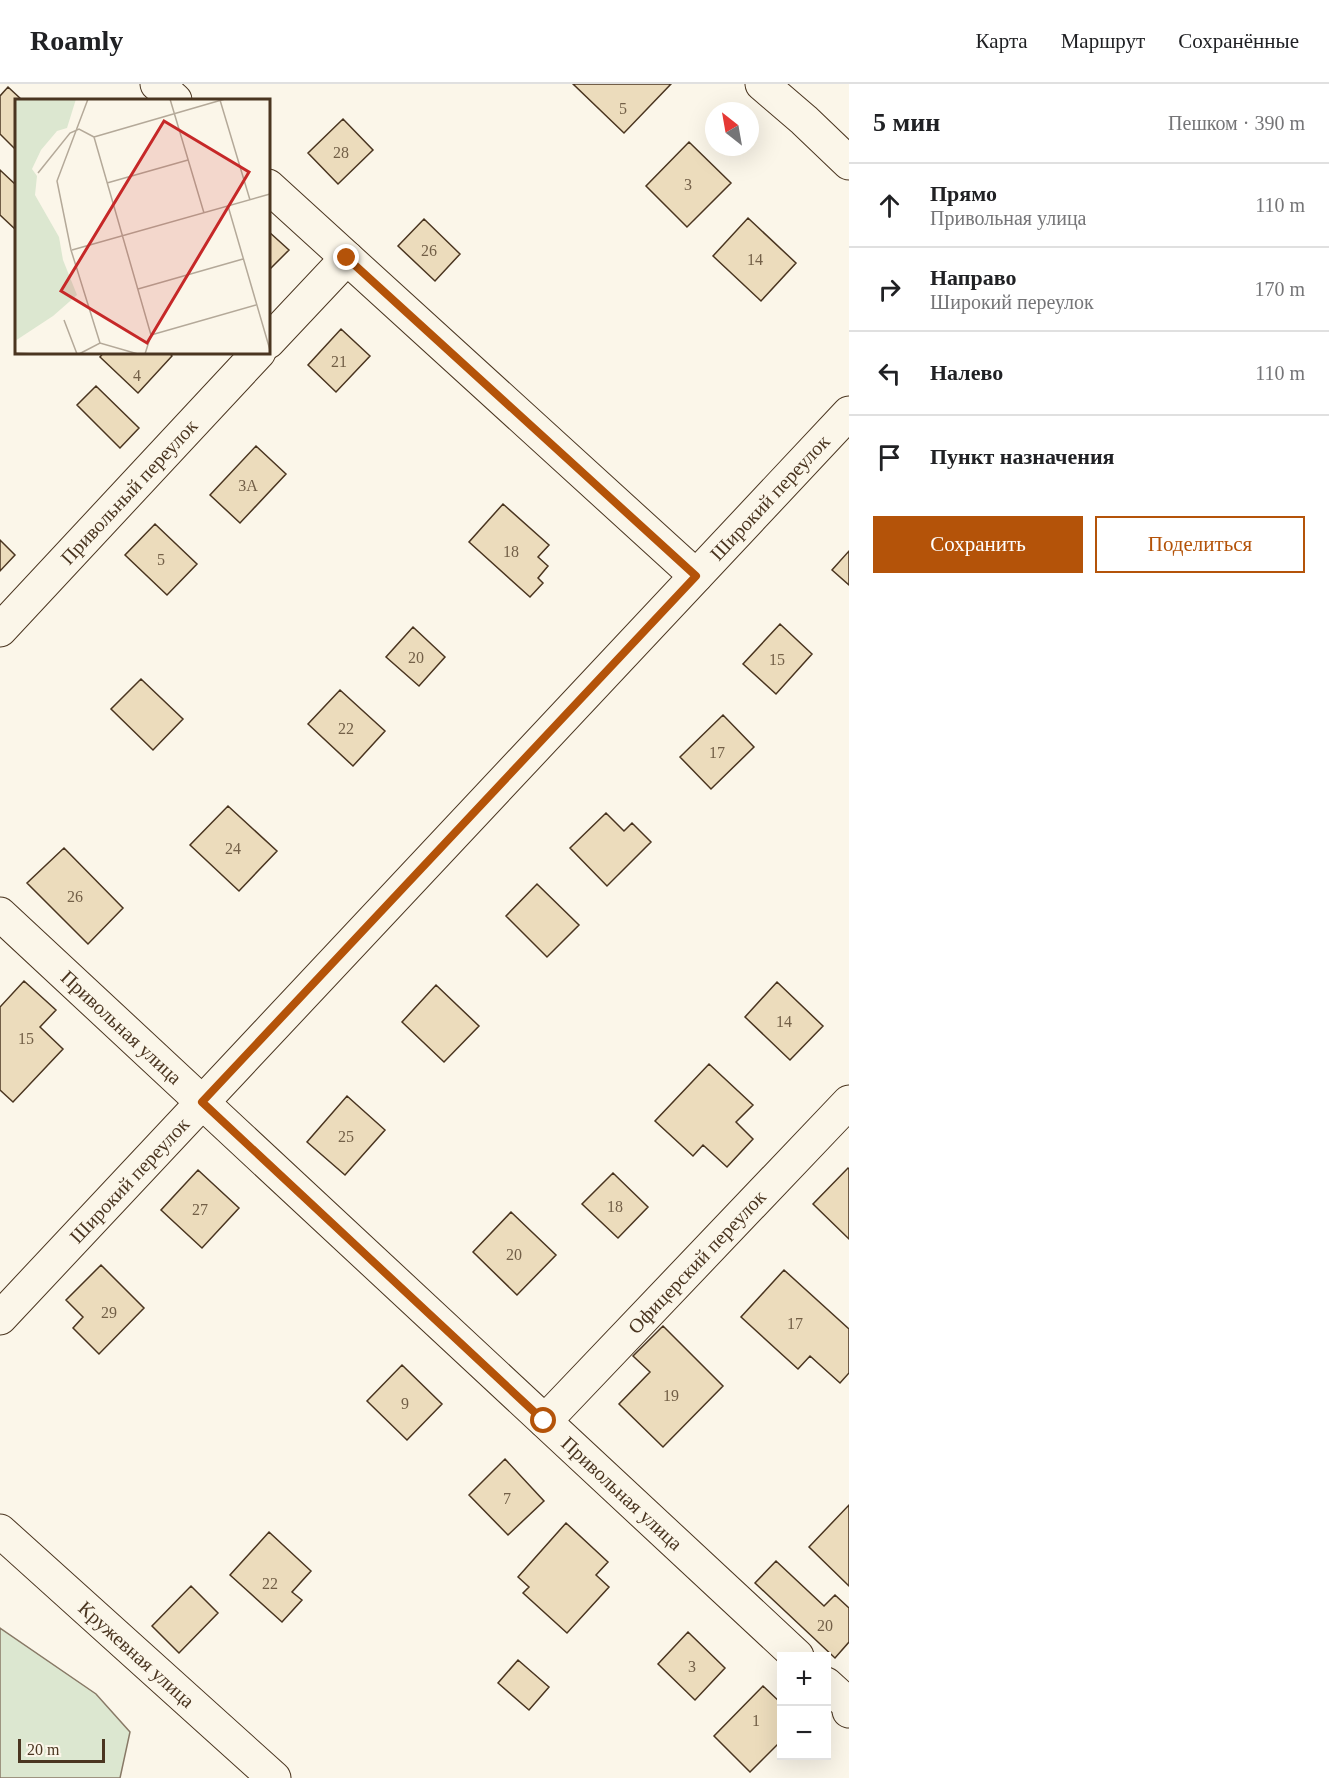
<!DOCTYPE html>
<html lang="ru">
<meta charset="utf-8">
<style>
:root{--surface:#fff;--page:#f2f2f2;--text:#202124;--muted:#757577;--line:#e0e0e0;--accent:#b45309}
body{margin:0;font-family:Georgia,serif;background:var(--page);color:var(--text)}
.controls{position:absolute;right:18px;bottom:18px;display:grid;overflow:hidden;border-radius:0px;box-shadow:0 6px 24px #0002}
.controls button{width:54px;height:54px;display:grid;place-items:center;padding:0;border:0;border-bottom:2px solid var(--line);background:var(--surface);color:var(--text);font:30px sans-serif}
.compass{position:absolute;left:705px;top:18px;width:54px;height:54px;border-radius:50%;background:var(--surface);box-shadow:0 6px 24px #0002;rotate:329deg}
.scale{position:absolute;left:18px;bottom:15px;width:87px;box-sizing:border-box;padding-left:6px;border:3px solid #4a3520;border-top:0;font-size:16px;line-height:21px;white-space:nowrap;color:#4a3520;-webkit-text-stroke:4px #fbf6e9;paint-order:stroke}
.stop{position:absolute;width:18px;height:18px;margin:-14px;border:4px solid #b45309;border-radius:50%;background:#fff}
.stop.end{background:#b45309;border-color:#fff;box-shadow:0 2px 6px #0008}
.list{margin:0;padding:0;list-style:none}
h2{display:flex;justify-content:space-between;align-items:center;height:78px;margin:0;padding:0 24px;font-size:26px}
h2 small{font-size:20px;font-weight:400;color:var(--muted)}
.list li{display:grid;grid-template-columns:39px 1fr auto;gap:18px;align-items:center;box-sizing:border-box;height:84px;padding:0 24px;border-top:2px solid var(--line)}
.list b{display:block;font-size:22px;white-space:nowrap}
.list p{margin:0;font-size:20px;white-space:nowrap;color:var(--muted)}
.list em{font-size:20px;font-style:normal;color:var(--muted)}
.actions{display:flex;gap:12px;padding:18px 24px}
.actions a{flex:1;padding:14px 0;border:2px solid var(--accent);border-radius:0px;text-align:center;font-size:21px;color:var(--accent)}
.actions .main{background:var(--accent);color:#fff}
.icon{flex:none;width:33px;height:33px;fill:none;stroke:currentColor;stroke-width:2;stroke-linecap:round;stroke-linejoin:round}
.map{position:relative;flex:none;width:849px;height:1694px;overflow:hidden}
header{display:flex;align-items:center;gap:36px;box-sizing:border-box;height:84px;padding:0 30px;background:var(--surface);border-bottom:2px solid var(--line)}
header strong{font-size:28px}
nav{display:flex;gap:33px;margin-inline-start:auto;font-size:21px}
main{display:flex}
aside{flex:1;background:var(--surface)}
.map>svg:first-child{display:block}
.green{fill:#dce7d0;stroke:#887966;stroke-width:1.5}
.building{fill:#ecdcbc;stroke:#4a3520;stroke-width:1.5}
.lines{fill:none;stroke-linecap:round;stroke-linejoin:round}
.minor-casing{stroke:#4a3520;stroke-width:35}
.minor{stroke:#fbf6e9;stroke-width:33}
.route{stroke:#b45309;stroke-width:8}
.labels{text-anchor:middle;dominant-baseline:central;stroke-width:4.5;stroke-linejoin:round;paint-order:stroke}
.number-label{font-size:16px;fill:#725f47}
.street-label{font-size:20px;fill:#4a3520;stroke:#fbf6e9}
.inset-road{fill:none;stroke:#b4a999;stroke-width:1.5}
.view{fill:#c62828;fill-opacity:0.15;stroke:#c62828;stroke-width:3}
.inset-edge{fill:none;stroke:#4a3520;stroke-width:3}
</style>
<header>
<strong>Roamly</strong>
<nav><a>Карта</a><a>Маршрут</a><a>Сохранённые</a></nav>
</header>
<main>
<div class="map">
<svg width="849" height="1694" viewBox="0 0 849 1694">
<rect width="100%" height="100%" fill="#fbf6e9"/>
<path class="green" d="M0,1544L96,1610L130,1648L120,1694H0Z"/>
<path class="building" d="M573,0H671L624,49Z
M8,3L22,16H16V66L0,50V12Z
M343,35L373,66L338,100L308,69Z
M689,58L731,99L687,143L646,102Z
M0,86L16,101V146L0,131Z
M748,134L796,179L761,217L713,172Z
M424,135L460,170L435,197L398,162Z
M268,147L289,166L268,187Z
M341,245L370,272L336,308L308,281Z
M104,268H169L172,272L138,309L100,273Z
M96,302L139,344L120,364L77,321Z
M256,362L286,390L240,439L210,411Z
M503,420L549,461L538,473L548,482L538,494L543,499L530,513L469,458Z
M155,440L197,480L167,511L125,471Z
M0,456L15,471L0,487Z
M849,467V501L832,486Z
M780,540L812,570L776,610L743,580Z
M413,543L445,573L419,602L386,573Z
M141,595L183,635L153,666L111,625Z
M340,606L385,647L353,682L308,640Z
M723,631L754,663L711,705L680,673Z
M228,722L277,767L239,807L190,761Z
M606,729L624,747L632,739L651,758L607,802L570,764Z
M64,764L123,824L88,860L27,799Z
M537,800L579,841L547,873L506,832Z
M24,897L56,926L40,943L63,965L13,1018L0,1006V923Z
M777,898L823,942L790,976L745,933Z
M436,901L479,942L444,978L402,938Z
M709,980L753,1021L736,1038L753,1055L727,1083L703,1061L693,1072L655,1037Z
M347,1012L385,1046L345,1091L307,1058Z
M848,1084L849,1085V1155L813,1120Z
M198,1086L239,1124L202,1164L161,1126Z
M613,1089L648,1123L618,1154L582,1120Z
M511,1128L556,1171L517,1211L473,1168Z
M101,1181L144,1224L99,1270L73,1244L83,1233L66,1216Z
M784,1186L849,1245V1289L840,1299L810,1272L798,1285L741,1233Z
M663,1242L723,1302L663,1363L619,1320L650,1288L633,1272Z
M402,1281L442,1320L407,1356L367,1317Z
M505,1375L544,1417L508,1451L469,1411Z
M849,1421V1502L809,1463Z
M566,1439L608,1478L596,1491L609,1503L567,1549L523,1509L529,1503L518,1493Z
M269,1448L311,1487L292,1508L302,1516L282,1538L230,1491Z
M776,1477L824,1522L835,1511L849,1524V1558L835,1574L755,1499Z
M191,1502L218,1529L179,1569L152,1542Z
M688,1548L725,1584L695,1616L658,1580Z
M518,1576L549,1603L529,1626L498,1599Z
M763,1602L782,1620V1656L750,1688L714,1652Z"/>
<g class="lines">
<defs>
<g id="minor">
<path d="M157,0L175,16"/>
<path d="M762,0L804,36L849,79"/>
<path d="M268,102L696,492"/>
<path d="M268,258L347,174"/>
<path id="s1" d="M0,546L259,268"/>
<path id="s2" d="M0,830L797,1572"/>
<path id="s3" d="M0,1234L849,329"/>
<path id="s4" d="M545,1337L849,1018"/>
<path id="s5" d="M0,1447L274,1694"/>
<path d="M826,1600L848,1620L849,1627"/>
</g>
</defs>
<use href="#minor" class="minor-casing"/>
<use href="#minor" class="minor"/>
</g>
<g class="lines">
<path class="route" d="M347,174L696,492L202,1018L544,1337"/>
</g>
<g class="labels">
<g class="number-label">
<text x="623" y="24">5</text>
<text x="341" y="68">28</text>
<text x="688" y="100">3</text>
<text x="429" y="166">26</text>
<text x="755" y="175">14</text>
<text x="339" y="277">21</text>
<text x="137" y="291">4</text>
<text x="248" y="401">3А</text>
<text x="511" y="467">18</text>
<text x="161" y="475">5</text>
<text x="416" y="573">20</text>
<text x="777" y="575">15</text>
<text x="346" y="644">22</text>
<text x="717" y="668">17</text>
<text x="233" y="764">24</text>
<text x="75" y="812">26</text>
<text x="784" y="937">14</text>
<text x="26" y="954">15</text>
<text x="346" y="1052">25</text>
<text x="615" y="1122">18</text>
<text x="200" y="1125">27</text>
<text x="514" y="1170">20</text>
<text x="109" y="1228">29</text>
<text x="795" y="1239">17</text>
<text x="671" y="1311">19</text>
<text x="405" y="1319">9</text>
<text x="507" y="1414">7</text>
<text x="270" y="1499">22</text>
<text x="825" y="1541">20</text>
<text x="692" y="1582">3</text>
<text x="756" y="1636">1</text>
</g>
<g class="street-label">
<text stroke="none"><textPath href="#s1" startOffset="189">Привольный переулок</textPath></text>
<text stroke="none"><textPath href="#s3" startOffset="1125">Широкий переулок</textPath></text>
<text stroke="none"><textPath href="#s2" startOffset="166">Привольная улица</textPath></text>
<text stroke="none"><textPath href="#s3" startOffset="189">Широкий переулок</textPath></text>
<text stroke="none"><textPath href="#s4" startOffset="220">Офицерский переулок</textPath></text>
<text stroke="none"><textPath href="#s2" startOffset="850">Привольная улица</textPath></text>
<text stroke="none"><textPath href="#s5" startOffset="184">Кружевная улица</textPath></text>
</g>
</g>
<g transform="translate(15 15)">
<rect width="255" height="255" fill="#fbf6e9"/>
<path d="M0,0H61L52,29L42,32L26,51L17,70L22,77L20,96L44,138L48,161L62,196L38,217L0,242Z" fill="#dce7d0"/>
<path class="inset-road" d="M73,0L42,82L56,151L85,244M155,0L189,114M205,1L235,101M79,38L136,236L130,255M79,38L210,0M23,74L55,34L64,30L79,38M92,84L173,61M213,107L255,251M57,151L255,95M123,190L228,160M49,221L62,255M136,236L241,206M0,254L19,255M64,255L85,244L123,255"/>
<path class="view" d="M149,22L234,73L132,244L46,192Z"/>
<rect width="255" height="255" class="inset-edge"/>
</g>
</svg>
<div class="controls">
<button>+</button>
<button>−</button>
</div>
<svg class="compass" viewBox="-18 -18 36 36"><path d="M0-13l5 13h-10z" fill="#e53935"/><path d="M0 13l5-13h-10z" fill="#757577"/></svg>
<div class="scale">20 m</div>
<div class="stop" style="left:544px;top:1337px"></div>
<div class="stop end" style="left:347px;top:174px"></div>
</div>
<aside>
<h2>5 мин<small>Пешком · 390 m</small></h2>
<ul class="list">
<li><svg class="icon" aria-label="ahead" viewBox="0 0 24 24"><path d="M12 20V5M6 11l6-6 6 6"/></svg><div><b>Прямо</b><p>Привольная улица</p></div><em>110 m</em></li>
<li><svg class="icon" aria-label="right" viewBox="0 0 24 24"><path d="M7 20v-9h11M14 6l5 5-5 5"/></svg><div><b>Направо</b><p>Широкий переулок</p></div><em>170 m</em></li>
<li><svg class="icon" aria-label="left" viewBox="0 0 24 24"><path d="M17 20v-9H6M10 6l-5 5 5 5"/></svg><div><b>Налево</b></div><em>110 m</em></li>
<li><svg class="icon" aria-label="arrive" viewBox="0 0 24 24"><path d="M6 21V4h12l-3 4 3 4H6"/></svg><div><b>Пункт назначения</b></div></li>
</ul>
<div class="actions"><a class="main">Сохранить</a><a>Поделиться</a></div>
</aside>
</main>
